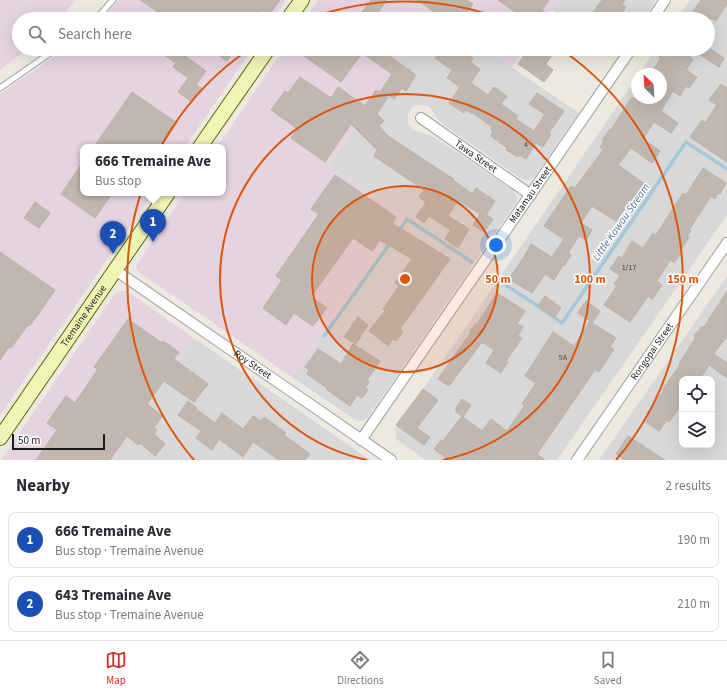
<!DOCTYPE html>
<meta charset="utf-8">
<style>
:root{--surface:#fff;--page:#f2f2f3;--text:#2b2b33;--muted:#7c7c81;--line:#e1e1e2;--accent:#d93025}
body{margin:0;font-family:"Source Sans 3",sans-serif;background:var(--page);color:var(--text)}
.controls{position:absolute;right:12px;bottom:12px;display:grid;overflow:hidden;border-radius:8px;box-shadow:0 4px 16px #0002}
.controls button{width:36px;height:36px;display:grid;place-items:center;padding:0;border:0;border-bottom:1px solid var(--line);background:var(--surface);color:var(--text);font:20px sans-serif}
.compass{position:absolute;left:631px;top:68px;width:36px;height:36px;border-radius:50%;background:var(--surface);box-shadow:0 4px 16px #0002;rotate:335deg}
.scale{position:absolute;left:12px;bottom:10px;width:93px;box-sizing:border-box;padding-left:4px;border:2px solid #1b1b1b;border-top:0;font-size:11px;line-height:14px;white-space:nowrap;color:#1b1b1b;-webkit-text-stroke:3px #fff;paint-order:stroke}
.you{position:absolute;left:496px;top:245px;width:14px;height:14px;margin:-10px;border:3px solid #fff;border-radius:50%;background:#1a73e8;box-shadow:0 0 0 6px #1a73e833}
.badge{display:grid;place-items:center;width:26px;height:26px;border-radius:50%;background:var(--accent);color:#fff;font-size:13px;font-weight:700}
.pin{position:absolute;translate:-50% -33px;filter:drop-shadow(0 1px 2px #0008)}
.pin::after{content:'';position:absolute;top:21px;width:14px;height:12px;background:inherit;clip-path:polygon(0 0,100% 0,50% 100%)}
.popup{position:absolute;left:80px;top:144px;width:146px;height:52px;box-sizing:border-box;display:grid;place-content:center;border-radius:8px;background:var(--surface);filter:drop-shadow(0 1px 3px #0005);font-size:13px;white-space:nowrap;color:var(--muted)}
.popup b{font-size:15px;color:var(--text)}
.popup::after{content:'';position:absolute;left:50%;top:100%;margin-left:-8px;border:8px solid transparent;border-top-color:var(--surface)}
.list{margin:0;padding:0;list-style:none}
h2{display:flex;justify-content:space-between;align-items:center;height:52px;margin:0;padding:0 16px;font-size:17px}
h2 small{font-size:13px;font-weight:400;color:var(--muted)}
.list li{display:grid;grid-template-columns:26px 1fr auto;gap:12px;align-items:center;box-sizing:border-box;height:56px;margin:0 8px 8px;padding:0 8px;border:1px solid var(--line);border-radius:8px}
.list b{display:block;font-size:15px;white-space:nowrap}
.list p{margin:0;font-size:13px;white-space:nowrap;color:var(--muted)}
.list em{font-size:13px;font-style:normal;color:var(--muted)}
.icon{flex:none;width:22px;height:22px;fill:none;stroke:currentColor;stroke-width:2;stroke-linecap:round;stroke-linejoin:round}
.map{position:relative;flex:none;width:727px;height:460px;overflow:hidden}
.search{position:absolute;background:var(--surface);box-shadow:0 4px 16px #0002;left:12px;right:12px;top:12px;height:44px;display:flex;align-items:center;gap:10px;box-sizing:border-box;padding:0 14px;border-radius:22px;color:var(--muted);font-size:15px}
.sheet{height:180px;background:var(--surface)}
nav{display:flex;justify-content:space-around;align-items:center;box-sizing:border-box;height:56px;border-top:1px solid var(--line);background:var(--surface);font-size:11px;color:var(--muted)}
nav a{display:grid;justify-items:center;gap:2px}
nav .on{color:var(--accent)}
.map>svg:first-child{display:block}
.residential{fill:#d9d8d8;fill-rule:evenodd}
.industrial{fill:#e5d3e0}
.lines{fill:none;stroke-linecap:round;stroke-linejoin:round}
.stream{stroke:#a3c9d8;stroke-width:3.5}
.building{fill:#c0b8b0;stroke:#bcb0a4}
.service-casing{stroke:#a2a2a2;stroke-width:7}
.minor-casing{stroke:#a2a2a2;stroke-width:12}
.secondary-casing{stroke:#5a690a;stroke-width:16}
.service{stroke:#fff;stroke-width:5}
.minor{stroke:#fff;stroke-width:10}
.secondary{stroke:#eef5b5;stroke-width:14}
.ring{fill:none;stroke:#de560d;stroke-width:2}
.labels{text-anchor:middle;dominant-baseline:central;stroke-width:3;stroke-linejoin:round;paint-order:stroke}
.number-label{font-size:8px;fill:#444240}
.street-label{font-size:10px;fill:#1b1b1b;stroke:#fff}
.water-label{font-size:11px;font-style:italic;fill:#4e74a4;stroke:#fff}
.centre{fill:#de560d;stroke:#fff;stroke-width:2}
.ring-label{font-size:12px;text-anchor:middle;font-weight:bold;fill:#de560d;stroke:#fff;stroke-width:3;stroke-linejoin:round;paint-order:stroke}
</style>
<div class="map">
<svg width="727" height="460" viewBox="0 0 727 460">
<rect width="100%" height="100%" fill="#ece9e1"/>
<path class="residential" d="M559,0H656L643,19H566L552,10Z
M690,0H727V215L557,460H426L396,439L395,430L637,77V98H661V74H639L656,49H708V19H677Z
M410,49H485L579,113L535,176L529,180H526L520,178L444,125L437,118L433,111L429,107L426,105H419L412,108L410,111L408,115L407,121L410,127L413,130L434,137L512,189L517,196V201L368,417L363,421H357L292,377L404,217L329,165Z
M727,276V460H599ZM682,379H712V445H682Z
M194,338L370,460H112Z"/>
<path class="industrial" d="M0,0H76L59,19H19V49H27L0,70Z
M118,0H286L273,19H103Z
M318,0H559L546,19H441L434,14L431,19H305Z
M65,49H252L185,147H83V193H153L0,415V94Z
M284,49H410L329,165L404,217L292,377L140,273L137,270L136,266L185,193H223V147H217Z
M485,49H525L512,68Z
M121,291H126L128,292L194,338L112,460H1L115,294Z"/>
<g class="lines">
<path class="stream" d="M398,232L407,219L472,262
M493,277L538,306L562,323L686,142L727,169
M324,336L391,242"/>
</g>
<path class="building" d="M140,0H280L269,15L262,10L256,19H158L161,14Z
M371,0H387L373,19H357Z
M417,0H467L473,4L463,19H444Z
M498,0H549L542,10L555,19H511L515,12Z
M602,0H625L622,4L626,7L618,19H588Z
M701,0H727V4L716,21L713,19H688Z
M155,49H175L206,71L196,85L201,88L192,102L178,92L188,78L173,67L176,63Z
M210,49H235L227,61Z
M294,49H393L388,55L416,75L406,91L402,88L394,99L389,95L377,114L384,121L379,126L388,136L444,173L454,179L453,180L472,194L476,188L495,201L486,215L493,219L484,232L473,225L480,214L458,200L448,216L469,229L458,248L445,239L451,230L429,216L424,223L416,217L426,202L419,197L424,190L374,156L377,150L351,124L325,162L291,138L298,129L271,110L285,91L288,93L300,77L331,98L338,87L365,106L376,90L380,92L392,74L362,53L341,82Z
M441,49H448L460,57L464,52L473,58L470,62L480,69L471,83L488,95L494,87L507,96L501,104L518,116L516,119L534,131L545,114L529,104L537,93L564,111L549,133L551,134L543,147L536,143L526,159L520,155L518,157L506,150L507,148L491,136L493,132L491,130L492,127L473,113L472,114L466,110L464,113L449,103L460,87L447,78L452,70L435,58Z
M528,49H556L546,64L553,70L544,82L518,64Z
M664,49H678L693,59L686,70L697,77L689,88L686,86L680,96L673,91L661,111L678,123L671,133L654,122L643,139L660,151L652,163L631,148L618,165L645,184L630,205L628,204L616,221L592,206L581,223L592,230L586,240L579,236L568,253L571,255L564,266L563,265L554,280L545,274L532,293L509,279L525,255L531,244L552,257L564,239L544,226L571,186L575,188L603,150L600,147L604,141L602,140L610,129L611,130L631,98H661V74H651L661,58L659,57Z
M691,49H710L724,58L719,67Z
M721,84L727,88V162L690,137L702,120L705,123L717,105L709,100Z
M132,92L177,123L160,147H94Z
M83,162V193H112L95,218L61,194Z
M703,168L726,183L720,194L718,193L715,199L711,196L689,230L691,231L687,236L689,237L680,251L682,252L674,263L670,260L657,281L662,285L652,299L648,296L630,322L604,305L617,286L614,284L620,276L610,269L619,256L622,258L632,241L643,248L653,233L656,235L668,216L683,193L686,195Z
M335,175L396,217L392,223L450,259L400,329L403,332L396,341L393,339L388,346L369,331L385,311L383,309L399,286L395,283L412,259L380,240L372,251L353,238L311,297L327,308L313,326L294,313L286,325L263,308L282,280L276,276L319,214L311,209Z
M35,202L50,213L39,228L24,218Z
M0,252L55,290L30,326L28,325L11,348L9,347L0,360Z
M727,291V336L714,354L727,363V378L709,365L700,379H682V404L669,422L667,420L659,431L646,422L650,415L647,413L663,391L662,390L680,365L679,364L696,337L694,336L702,326L704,327Z
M497,293L525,311L517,324L523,327L518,336L522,338L506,361L508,362L501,373L486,363L494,350L482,342L449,386L438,379L471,332L470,331L476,323L477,324Z
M545,296L561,308L554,318L538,306Z
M586,301L600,311L592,323L616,338L610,347L614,349L599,372L595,370L537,454L545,460H449L434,449L441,440L443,441L462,416L456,412V408L462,399L471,405L463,417L482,431L491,419L507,431L525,405L522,404L536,383L525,376L553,332L574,346L590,321L578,313Z
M358,317L368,325L356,344L344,337L352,326H351Z
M128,319L162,343L163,341L179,352L174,359L208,384L194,402L164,381L147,404L162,416L154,428L157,430L154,434L165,444L155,456L140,443L138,445L127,436L110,460H36L57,430L47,423L66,396L75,403L98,369L94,367Z
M353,344L380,361L367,380L369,382L365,388L368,390L362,398L357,395L350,406L326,389L327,388L307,374L309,370L305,367L318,349L341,364Z
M423,389L438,400L417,428L430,437L424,445L396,425Z
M188,401L197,408L196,409L215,423L222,413L243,429L253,416L261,421L264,417L286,433L284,435L310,454L305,460H279L253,442L243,457L219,439L212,450L196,438L201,431L178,415Z
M628,436L665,460H625L616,454Z"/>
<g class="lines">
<defs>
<path id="service" d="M96,19L113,0
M0,88L56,49"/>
<g id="minor">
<path d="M652,19L665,0"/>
<path id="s1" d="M421,118L531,195"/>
<path id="s2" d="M115,270L391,460"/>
<path id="s3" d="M361,440L631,49"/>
<path id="s4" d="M577,460L727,243"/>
</g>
<g id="secondary">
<path d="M288,19L302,0"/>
<path d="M200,147L268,49"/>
<path id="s5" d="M0,438L168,193"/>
</g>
</defs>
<use href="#service" class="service-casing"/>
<use href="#minor" class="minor-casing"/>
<use href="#secondary" class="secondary-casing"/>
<use href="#service" class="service"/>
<use href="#minor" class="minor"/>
<use href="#secondary" class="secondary"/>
</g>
<circle cx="405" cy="279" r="93" fill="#de560d" fill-opacity=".12"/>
<g class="ring">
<circle cx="405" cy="279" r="93"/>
<path d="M367 460A185 185 0 1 1 443 460"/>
<path d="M194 460A278 278 0 0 1 248 50M308 19A278 278 0 0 1 502 19M562 50A278 278 0 0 1 616 460"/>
</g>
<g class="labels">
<g class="number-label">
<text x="526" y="144">4</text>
<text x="629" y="267">1/17</text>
<text x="563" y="357">9A</text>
</g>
<g class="street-label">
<text stroke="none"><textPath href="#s1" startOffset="67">Tawa Street</textPath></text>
<text stroke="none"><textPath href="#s3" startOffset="298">Matamau Street</textPath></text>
<text stroke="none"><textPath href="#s5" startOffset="148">Tremaine Avenue</textPath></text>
<text stroke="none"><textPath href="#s4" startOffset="132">Rongopai Street</textPath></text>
<text stroke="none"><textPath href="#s2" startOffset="167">Roy Street</textPath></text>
</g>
<g class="water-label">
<text transform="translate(621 222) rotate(-55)">Little Kawau Stream</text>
</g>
</g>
<circle cx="405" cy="279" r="6" class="centre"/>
<g class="ring-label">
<text x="498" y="283">50 m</text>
<text x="590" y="283">100 m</text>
<text x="683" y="283">150 m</text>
</g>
</svg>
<div class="controls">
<button><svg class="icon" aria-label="locate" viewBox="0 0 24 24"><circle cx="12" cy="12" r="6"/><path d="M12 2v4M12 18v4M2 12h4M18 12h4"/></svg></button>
<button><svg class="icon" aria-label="layers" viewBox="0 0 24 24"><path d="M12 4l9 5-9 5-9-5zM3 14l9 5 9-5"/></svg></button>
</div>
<svg class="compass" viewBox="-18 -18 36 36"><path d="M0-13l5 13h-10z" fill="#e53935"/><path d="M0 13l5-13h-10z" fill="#7c7c81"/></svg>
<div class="scale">50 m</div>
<div class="you"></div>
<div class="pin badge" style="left:153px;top:242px;background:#1a4fb4">1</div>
<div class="popup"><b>666 Tremaine Ave</b>Bus stop</div>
<div class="pin badge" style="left:113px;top:254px;background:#1a4fb4">2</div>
<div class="search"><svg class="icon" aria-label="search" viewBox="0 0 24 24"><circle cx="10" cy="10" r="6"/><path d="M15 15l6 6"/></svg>Search here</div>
</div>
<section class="sheet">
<h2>Nearby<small>2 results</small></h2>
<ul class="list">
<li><span class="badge" style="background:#1a4fb4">1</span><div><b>666 Tremaine Ave</b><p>Bus stop · Tremaine Avenue</p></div><em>190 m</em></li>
<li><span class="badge" style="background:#1a4fb4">2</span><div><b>643 Tremaine Ave</b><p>Bus stop · Tremaine Avenue</p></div><em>210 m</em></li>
</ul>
</section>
<nav>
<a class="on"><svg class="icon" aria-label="map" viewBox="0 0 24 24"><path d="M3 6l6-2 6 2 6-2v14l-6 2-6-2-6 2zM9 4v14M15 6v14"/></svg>Map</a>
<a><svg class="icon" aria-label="directions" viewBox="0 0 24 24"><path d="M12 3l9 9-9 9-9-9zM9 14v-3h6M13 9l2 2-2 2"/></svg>Directions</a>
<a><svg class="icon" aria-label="saved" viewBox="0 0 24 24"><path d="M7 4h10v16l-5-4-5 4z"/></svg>Saved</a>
</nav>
